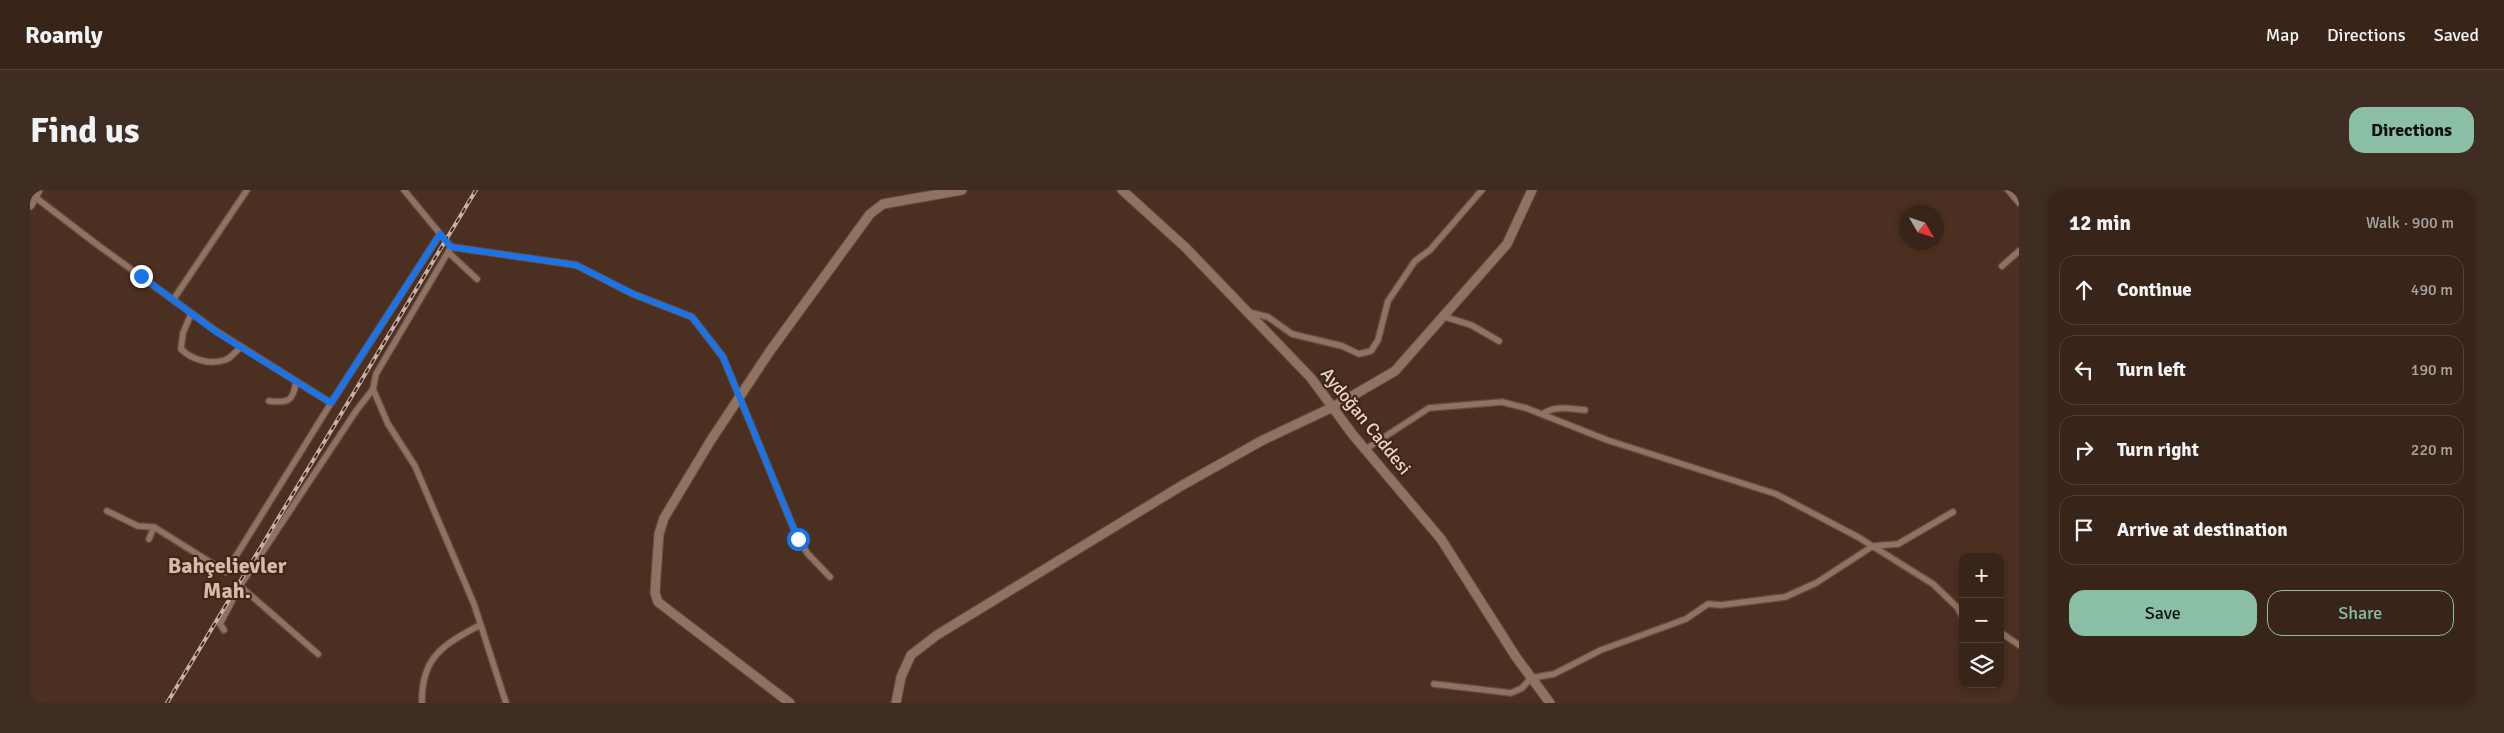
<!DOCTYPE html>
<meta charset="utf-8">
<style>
:root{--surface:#382419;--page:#3f2c22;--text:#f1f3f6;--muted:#aba4a2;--line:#524138;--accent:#8abfa5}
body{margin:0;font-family:Signika,sans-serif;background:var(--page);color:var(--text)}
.controls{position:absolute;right:15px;bottom:15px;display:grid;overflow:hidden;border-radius:10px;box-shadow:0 2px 8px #0003}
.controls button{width:45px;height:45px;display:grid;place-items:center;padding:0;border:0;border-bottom:1px solid var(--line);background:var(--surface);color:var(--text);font:25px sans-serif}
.compass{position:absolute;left:1869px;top:15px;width:45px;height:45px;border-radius:50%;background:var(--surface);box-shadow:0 2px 8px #0003;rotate:129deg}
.stop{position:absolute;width:15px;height:15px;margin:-11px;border:4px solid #1a73e8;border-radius:50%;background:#fff}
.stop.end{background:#1a73e8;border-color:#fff;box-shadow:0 1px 5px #0008}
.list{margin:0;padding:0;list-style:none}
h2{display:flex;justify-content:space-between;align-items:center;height:65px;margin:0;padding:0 20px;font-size:21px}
h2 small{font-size:16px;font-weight:400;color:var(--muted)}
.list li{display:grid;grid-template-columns:32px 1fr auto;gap:15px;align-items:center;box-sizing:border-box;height:70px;margin:0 10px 10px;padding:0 10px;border:1px solid var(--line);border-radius:15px}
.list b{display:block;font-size:19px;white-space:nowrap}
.list em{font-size:16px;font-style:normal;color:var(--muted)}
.actions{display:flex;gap:10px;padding:15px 20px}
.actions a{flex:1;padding:11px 0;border:1px solid var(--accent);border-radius:15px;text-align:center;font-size:18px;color:var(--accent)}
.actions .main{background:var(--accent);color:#111}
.icon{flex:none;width:28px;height:28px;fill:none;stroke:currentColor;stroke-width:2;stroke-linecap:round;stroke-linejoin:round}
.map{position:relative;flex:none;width:1989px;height:513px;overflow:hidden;border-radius:15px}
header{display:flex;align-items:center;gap:30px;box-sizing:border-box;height:70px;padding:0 25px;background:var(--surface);border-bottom:1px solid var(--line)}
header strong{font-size:24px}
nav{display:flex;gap:28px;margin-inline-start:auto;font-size:18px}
.intro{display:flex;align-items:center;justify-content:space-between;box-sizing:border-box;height:120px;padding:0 30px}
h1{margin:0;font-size:35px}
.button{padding:12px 22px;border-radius:15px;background:var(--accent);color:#111;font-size:18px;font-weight:700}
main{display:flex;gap:30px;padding:0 30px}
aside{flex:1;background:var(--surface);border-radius:15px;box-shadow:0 2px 8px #0003}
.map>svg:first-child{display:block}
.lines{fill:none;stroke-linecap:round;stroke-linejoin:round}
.street-casing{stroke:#644d3f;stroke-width:8}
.secondary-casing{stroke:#644d3f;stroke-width:11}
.street{stroke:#917261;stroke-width:5.5}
.secondary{stroke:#917261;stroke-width:9}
.rail-casing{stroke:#c6b2a8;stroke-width:4}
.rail{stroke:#402617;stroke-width:2;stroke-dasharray:5.5;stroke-linecap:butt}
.route{stroke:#1a73e8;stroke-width:6}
.labels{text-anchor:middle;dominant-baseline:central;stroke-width:4.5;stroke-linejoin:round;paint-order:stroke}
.street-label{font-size:18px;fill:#e8d6cd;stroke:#402617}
.district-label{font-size:22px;font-weight:bold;fill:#dcb9a7;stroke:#402617}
</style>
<header>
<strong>Roamly</strong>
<nav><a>Map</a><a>Directions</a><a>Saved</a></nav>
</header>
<div class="intro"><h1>Find us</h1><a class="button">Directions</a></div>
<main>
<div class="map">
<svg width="1989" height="513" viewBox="0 0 1989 513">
<rect width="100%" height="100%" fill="#4b3021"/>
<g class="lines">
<defs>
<path id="street" d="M374,0L421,57L346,184L343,199L358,234L385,276L444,414L476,513
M1978,0L1989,13
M5,7L65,53L186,141L301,213L196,382L124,337L108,336L77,321
M421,57L546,75L603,104L662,127L693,167L768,349L778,364L800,387
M418,62L447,89
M1972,76L1989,61
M143,110L217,0
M1218,122L1238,127L1262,144L1312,156L1329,164L1341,161L1348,150L1358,111L1385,71L1400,60L1452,0
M161,124L153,143L151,159C162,170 180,175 195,170C201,168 206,161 211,157
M1412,126L1441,135L1469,151
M239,211C258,213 263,212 266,192
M301,213L410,44
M1514,223C1527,215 1541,219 1555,220
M1336,259L1399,218L1472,212L1496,218L1577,250L1746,304L1828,347L1903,394L1927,417L1933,428
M119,349L124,337
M210,396L288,464
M194,440L190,434L210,396L326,221L343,199
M1970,442L1989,455
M1404,494L1481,503L1492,498L1501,488L1524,484L1571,460L1656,429L1678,414L1691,415L1755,407L1786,393L1843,356L1868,354L1923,322
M392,513C391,467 413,455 450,435"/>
<path id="secondary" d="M1092,0L1155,57L1281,188L1323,245L1411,349L1486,467L1520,513
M0,15L8,0
M760,513L628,412L625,403L626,386L629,344L634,328L681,250L740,161L840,24L853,14L932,0
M866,513L871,487L881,465L907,445L1151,296L1233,250L1303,217L1365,181L1477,54L1502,0"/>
</defs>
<use href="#street" class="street-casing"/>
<use href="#secondary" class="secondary-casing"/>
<use href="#street" class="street"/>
<use href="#secondary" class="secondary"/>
<defs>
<path id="rail" d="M137,513L446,0"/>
</defs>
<use href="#rail" class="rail-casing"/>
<use href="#rail" class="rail"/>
</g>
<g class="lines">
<path class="route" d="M111,86L186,142L301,213L410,44L421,57L546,75L603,104L662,127L693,167L768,349"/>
</g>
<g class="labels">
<g class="street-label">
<text transform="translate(1336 231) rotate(51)">Aydoğan Caddesi</text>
</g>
<g class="district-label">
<text x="197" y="375">Bahçelievler<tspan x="197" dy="25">Mah.</tspan></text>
</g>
</g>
</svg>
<div class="controls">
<button>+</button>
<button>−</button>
<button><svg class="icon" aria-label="layers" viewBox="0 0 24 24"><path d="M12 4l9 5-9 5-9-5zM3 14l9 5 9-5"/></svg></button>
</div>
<svg class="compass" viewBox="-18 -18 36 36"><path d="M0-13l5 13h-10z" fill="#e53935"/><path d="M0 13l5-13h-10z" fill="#aba4a2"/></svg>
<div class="stop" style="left:768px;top:349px"></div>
<div class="stop end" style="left:111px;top:86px"></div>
</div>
<aside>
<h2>12 min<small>Walk · 900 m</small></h2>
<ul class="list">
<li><svg class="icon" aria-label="ahead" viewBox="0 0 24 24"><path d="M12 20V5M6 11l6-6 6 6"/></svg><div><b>Continue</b></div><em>490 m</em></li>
<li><svg class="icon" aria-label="left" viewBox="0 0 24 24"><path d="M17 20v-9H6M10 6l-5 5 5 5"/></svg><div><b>Turn left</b></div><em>190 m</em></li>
<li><svg class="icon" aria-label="right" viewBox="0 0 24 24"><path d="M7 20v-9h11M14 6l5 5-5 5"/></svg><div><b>Turn right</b></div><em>220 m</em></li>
<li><svg class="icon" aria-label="arrive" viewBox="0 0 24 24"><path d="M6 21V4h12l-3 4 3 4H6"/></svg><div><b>Arrive at destination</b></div></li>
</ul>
<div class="actions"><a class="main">Save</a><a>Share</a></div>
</aside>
</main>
